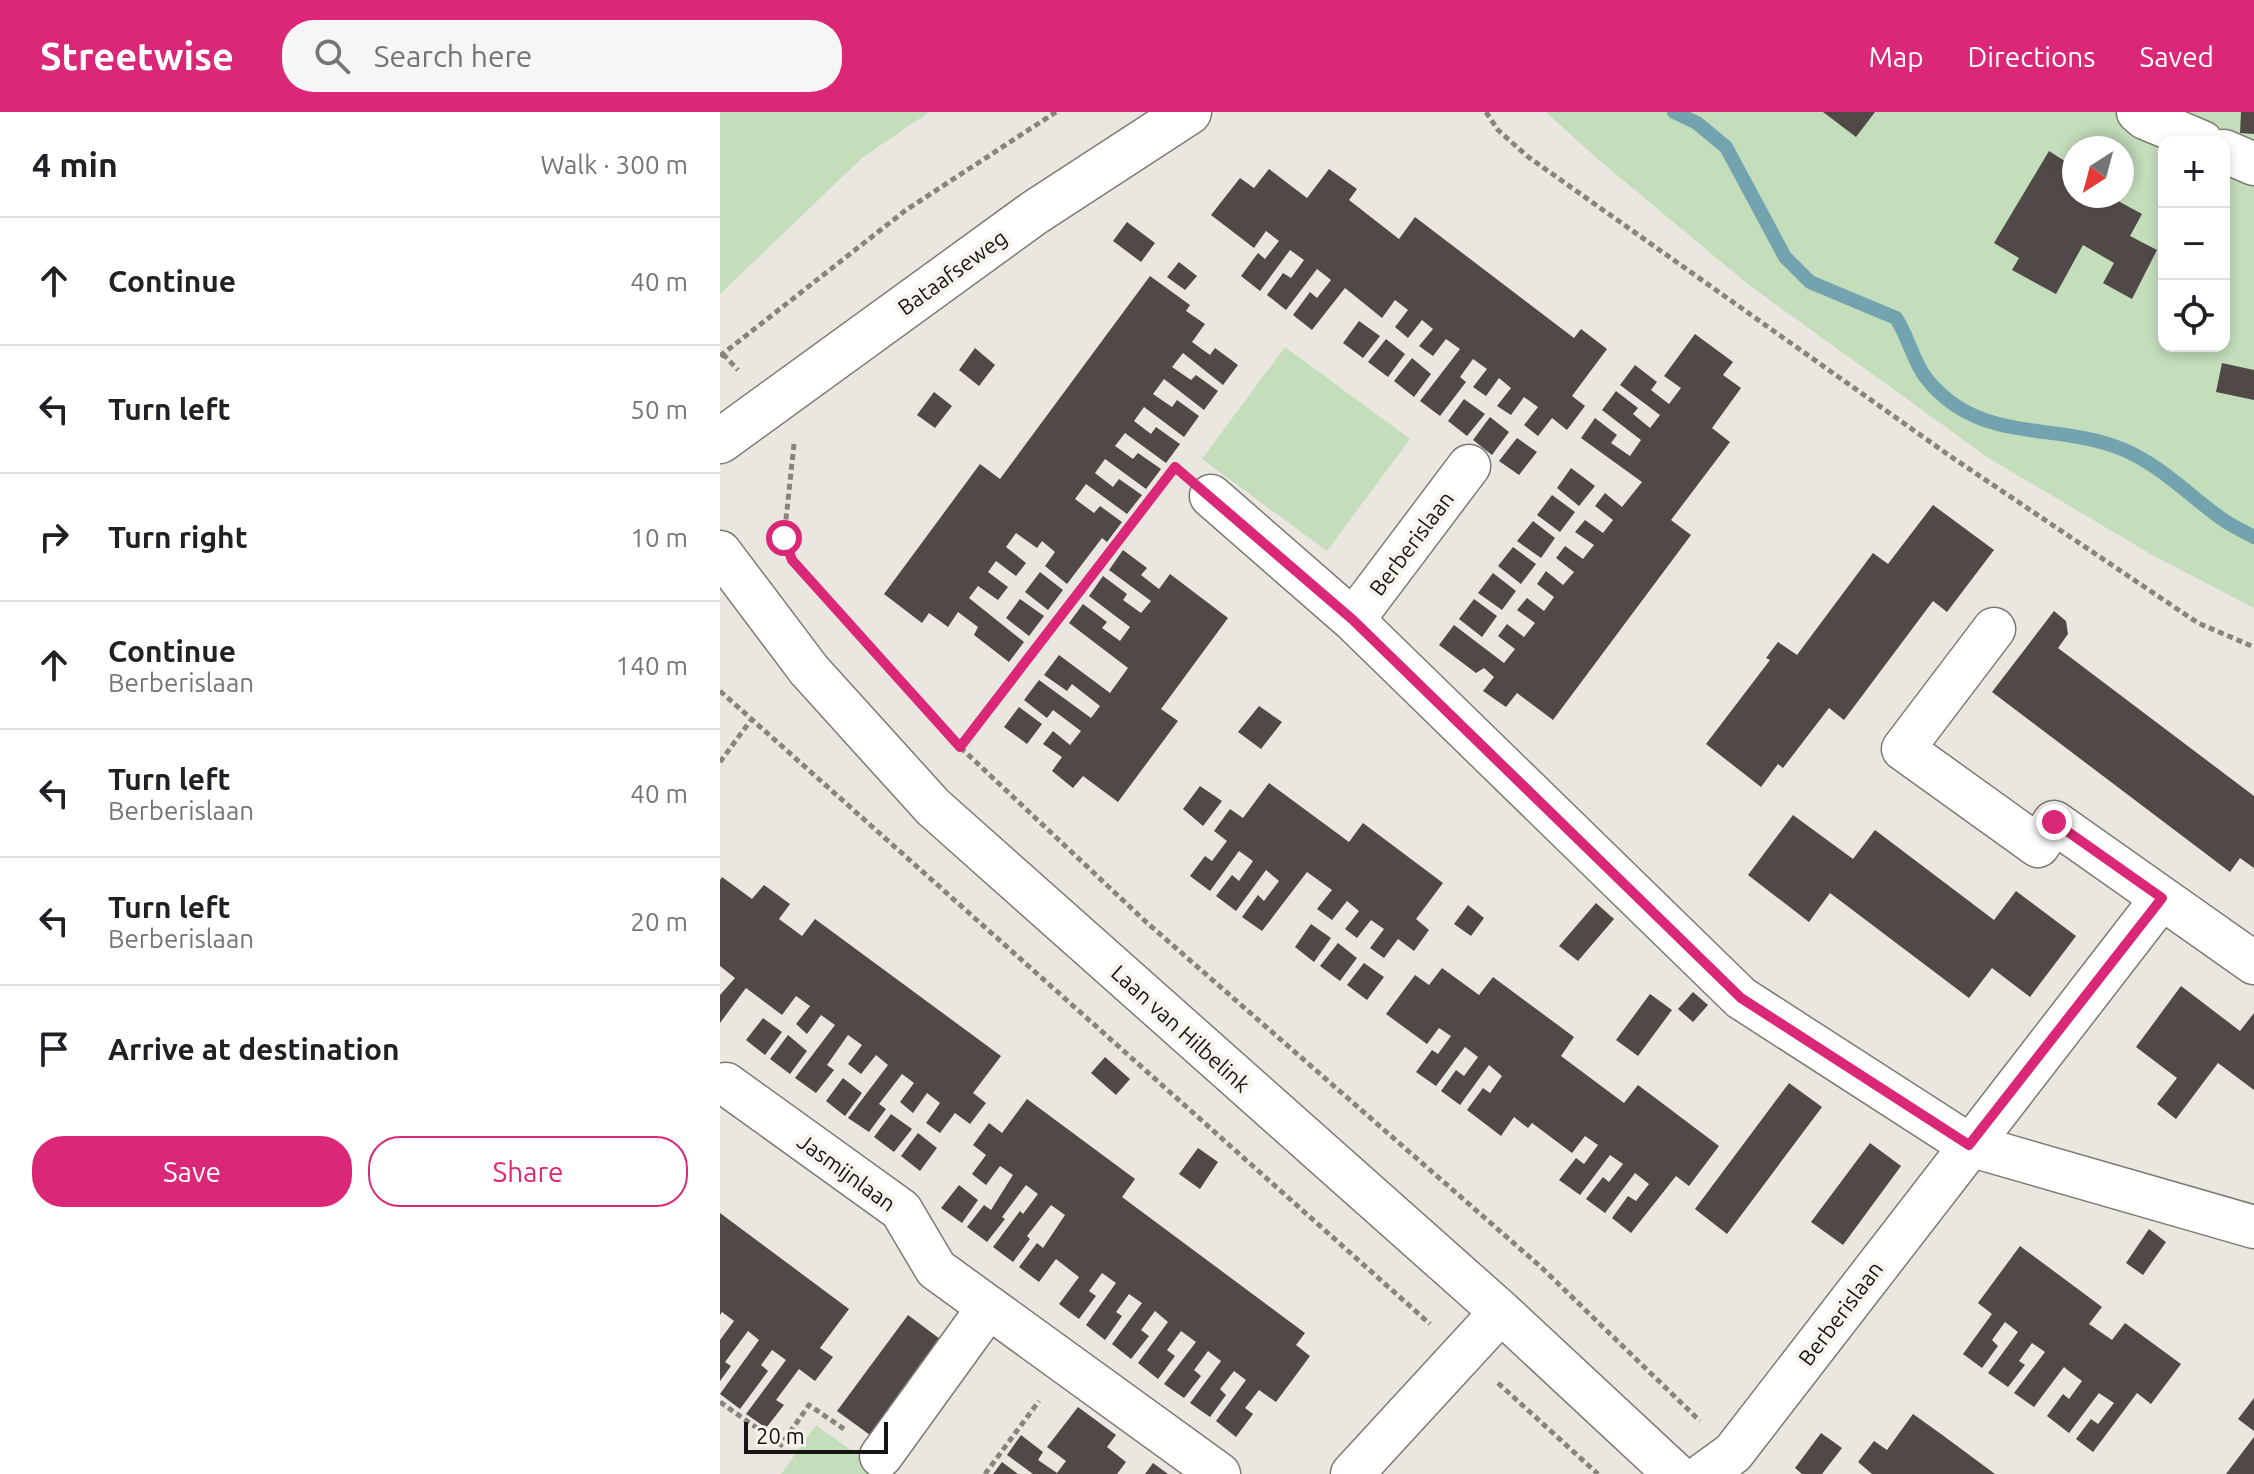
<!DOCTYPE html>
<meta charset="utf-8">
<style>
:root{--surface:#fff;--page:#f6f6f6;--text:#202124;--muted:#757577;--line:#e0e0e0;--accent:#db2777}
body{margin:0;font-family:Ubuntu,sans-serif;background:var(--page);color:var(--text)}
.controls{position:absolute;right:24px;top:24px;display:grid;overflow:hidden;border-radius:16px;box-shadow:0 4px 12px #0003}
.controls button{width:72px;height:72px;display:grid;place-items:center;padding:0;border:0;border-bottom:2px solid var(--line);background:var(--surface);color:var(--text);font:40px sans-serif}
.compass{position:absolute;left:1342px;top:24px;width:72px;height:72px;border-radius:50%;background:var(--surface);box-shadow:0 4px 12px #0003;rotate:216deg}
.scale{position:absolute;left:24px;bottom:20px;width:144px;box-sizing:border-box;padding-left:8px;border:4px solid #161513;border-top:0;font-size:22px;line-height:28px;white-space:nowrap;color:#161513;-webkit-text-stroke:6px #f7f4ed;paint-order:stroke}
.stop{position:absolute;width:24px;height:24px;margin:-18px;border:6px solid #db2777;border-radius:50%;background:#fff}
.stop.end{background:#db2777;border-color:#fff;box-shadow:0 2px 8px #0008}
.list{margin:0;padding:0;list-style:none}
h2{display:flex;justify-content:space-between;align-items:center;height:104px;margin:0;padding:0 32px;font-size:34px}
h2 small{font-size:26px;font-weight:400;color:var(--muted)}
.list li{display:grid;grid-template-columns:52px 1fr auto;gap:24px;align-items:center;box-sizing:border-box;height:128px;padding:0 32px;border-top:2px solid var(--line)}
.list b{display:block;font-size:30px;white-space:nowrap}
.list p{margin:0;font-size:26px;white-space:nowrap;color:var(--muted)}
.list em{font-size:26px;font-style:normal;color:var(--muted)}
.actions{display:flex;gap:16px;padding:24px 32px}
.actions a{flex:1;padding:18px 0;border:2px solid var(--accent);border-radius:32px;text-align:center;font-size:28px;color:var(--accent)}
.actions .main{background:var(--accent);color:#fff}
.icon{flex:none;width:44px;height:44px;fill:none;stroke:currentColor;stroke-width:2;stroke-linecap:round;stroke-linejoin:round}
.map{position:relative;flex:none;width:1534px;height:1362px;overflow:hidden}
header{display:flex;align-items:center;gap:48px;box-sizing:border-box;height:112px;padding:0 40px;background:var(--accent);color:#fff}
header strong{font-size:38px}
nav{display:flex;gap:44px;margin-inline-start:auto;font-size:28px}
.search{width:560px;height:72px;background:var(--page);display:flex;align-items:center;gap:20px;box-sizing:border-box;padding:0 28px;border-radius:32px;color:var(--muted);font-size:30px}
main{display:flex}
aside{flex:1;background:var(--surface)}
.map>svg:first-child{display:block}
.green{fill:#c4ddbb;fill-rule:evenodd}
.lines{fill:none;stroke-linecap:round;stroke-linejoin:round}
.stream{stroke:#74a3b0;stroke-width:14}
.building{fill:#504947}
.minor-casing{stroke:#7c7a73;stroke-width:45}
.secondary-casing{stroke:#7c7a73;stroke-width:47}
.path{stroke:#86847f;stroke-width:5;stroke-dasharray:6 4;stroke-linecap:butt}
.minor{stroke:#fff;stroke-width:42}
.secondary{stroke:#fff;stroke-width:44}
.route{stroke:#db2777;stroke-width:10}
.labels{text-anchor:middle;dominant-baseline:central;stroke-width:8;stroke-linejoin:round;paint-order:stroke}
.street-label{font-size:22px;fill:#161513;stroke:#f7f4ed}
</style>
<header>
<strong>Streetwise</strong>
<div class="search"><svg class="icon" aria-label="search" viewBox="0 0 24 24"><circle cx="10" cy="10" r="6"/><path d="M15 15l6 6"/></svg>Search here</div>
<nav><a>Map</a><a>Directions</a><a>Saved</a></nav>
</header>
<main>
<aside>
<h2>4 min<small>Walk · 300 m</small></h2>
<ul class="list">
<li><svg class="icon" aria-label="ahead" viewBox="0 0 24 24"><path d="M12 20V5M6 11l6-6 6 6"/></svg><div><b>Continue</b></div><em>40 m</em></li>
<li><svg class="icon" aria-label="left" viewBox="0 0 24 24"><path d="M17 20v-9H6M10 6l-5 5 5 5"/></svg><div><b>Turn left</b></div><em>50 m</em></li>
<li><svg class="icon" aria-label="right" viewBox="0 0 24 24"><path d="M7 20v-9h11M14 6l5 5-5 5"/></svg><div><b>Turn right</b></div><em>10 m</em></li>
<li><svg class="icon" aria-label="ahead" viewBox="0 0 24 24"><path d="M12 20V5M6 11l6-6 6 6"/></svg><div><b>Continue</b><p>Berberislaan</p></div><em>140 m</em></li>
<li><svg class="icon" aria-label="left" viewBox="0 0 24 24"><path d="M17 20v-9H6M10 6l-5 5 5 5"/></svg><div><b>Turn left</b><p>Berberislaan</p></div><em>40 m</em></li>
<li><svg class="icon" aria-label="left" viewBox="0 0 24 24"><path d="M17 20v-9H6M10 6l-5 5 5 5"/></svg><div><b>Turn left</b><p>Berberislaan</p></div><em>20 m</em></li>
<li><svg class="icon" aria-label="arrive" viewBox="0 0 24 24"><path d="M6 21V4h12l-3 4 3 4H6"/></svg><div><b>Arrive at destination</b></div></li>
</ul>
<div class="actions"><a class="main">Save</a><a>Share</a></div>
</aside>
<div class="map">
<svg width="1534" height="1362" viewBox="0 0 1534 1362">
<rect width="100%" height="100%" fill="#eae7e0"/>
<path class="green" d="M0,0H209L142,46L0,182Z
M826,0H1534V496L1434,444L1270,347L1029,173L873,43ZM1444,30H1504V234H1444ZM1354,36H1402V84H1354Z
M565,235L690,327L607,439L482,347Z
M96,1313L164,1362H61Z"/>
<g class="lines">
<path class="stream" d="M954,0L977,11L1006,35L1065,145L1090,170L1176,206C1188,224 1193,249 1206,266C1259,333 1332,309 1402,337C1439,352 1470,384 1502,407C1512,414 1523,419 1534,425"/>
</g>
<path class="building" d="M1103,0H1155L1136,25Z
M1521,0H1534V22L1520,21Z
M1329,39L1354,55V84H1389L1422,102L1410,124L1437,138L1412,187L1383,171L1394,151L1363,133L1336,182L1292,158L1299,146L1274,131Z
M549,57L587,86L609,57L637,77L629,88L679,127L695,105L854,226L861,217L887,237L852,284L865,294L847,318L832,306L818,324L804,313L818,295L804,285L791,303L777,294L791,276L779,266L766,284L753,275L767,257L753,247L740,265L746,270L720,304L700,289L740,237L726,227L713,244L699,234L713,217L702,208L688,226L675,215L688,198L675,188L662,206L625,176L592,218L573,203L590,180L597,186L611,168L597,157L566,198L547,183L563,161L571,166L584,148L570,138L540,179L521,164L538,141L545,147L559,129L546,119L534,136L491,103L520,66L534,76Z
M407,110L435,131L421,150L393,129Z
M459,150L477,164L465,178L447,165Z
M430,164L470,193L466,199L485,212L472,230L490,243L495,236L518,253L503,273L463,241L452,255L471,268L476,263L498,279L484,298L444,267L433,282L452,295L457,288L479,304L464,325L424,295L414,309L431,322L436,315L460,332L446,351L405,321L395,334L413,347L418,341L441,357L426,377L385,347L375,361L393,375L399,367L422,383L407,402L366,372L355,387L374,401L380,394L402,410L387,430L382,426L347,472L325,454L335,440L322,429L317,436L296,421L286,435L306,451L296,464L276,449L268,460L288,475L278,488L258,474L249,486L304,530L289,550L254,523L258,515L238,500L228,515L209,501L202,511L164,482L260,352L280,367Z
M639,209L660,224L643,246L623,231Z
M975,222L1013,250L1003,263L1021,276L992,316L1010,330L951,408L971,423L833,608L797,581L786,595L763,579L774,565L764,556L756,561L719,533L734,513L784,551L795,537L778,524L787,512L804,525L815,511L797,498L807,486L824,499L834,485L817,472L826,459L843,473L854,460L836,446L845,434L863,447L874,433L855,420L865,408L883,421L893,408L875,394L885,381L902,395L922,370L861,326L875,306L897,323L891,331L910,344L921,328L882,298L896,279L918,296L913,302L930,316L940,303L900,273L915,253L937,270L931,278L949,292L961,276L944,264Z
M666,227L685,242L668,265L648,250Z
M255,236L275,253L259,274L239,258Z
M692,246L711,262L694,285L674,269Z
M1502,251L1534,258V288L1496,280Z
M214,280L232,294L215,316L197,303Z
M744,287L765,302L747,324L728,309Z
M770,305L789,320L772,343L753,328Z
M797,326L817,340L799,363L779,349Z
M851,356L875,374L859,394L837,376Z
M832,383L855,400L840,420L817,403Z
M1213,393L1274,438L1227,500L1213,489L1124,608L1109,596L1063,656L1058,652L1041,675L986,632L1050,548L1046,546L1058,530L1077,543L1153,441L1168,452Z
M813,409L835,426L821,446L797,429Z
M793,435L816,452L801,472L778,454Z
M403,438L427,456L421,463L439,477L450,462L508,506L441,597L458,609L398,690L363,664L353,676L332,659L342,645L323,632L333,619L350,633L361,619L333,598L327,606L304,588L319,568L371,606L380,594L352,572L347,579L324,563L339,543L390,581L408,556L349,511L363,492L387,510L382,516L400,529L410,515L369,484L383,464L407,482L403,488L421,501L431,489L389,458Z
M320,460L343,478L328,498L305,480Z
M773,461L796,479L782,498L758,481Z
M300,487L324,504L309,524L286,506Z
M754,487L777,504L762,525L739,507Z
M1334,499L1346,509L1348,522L1338,536L1534,684V756L1520,746L1510,760L1272,580Z
M539,594L562,610L541,637L518,620Z
M299,595L322,612L307,632L284,615Z
M549,671L629,730L643,711L723,771L696,807L709,818L694,839L678,827L664,846L650,836L664,817L651,808L637,826L625,817L639,799L627,789L612,808L597,797L612,778L587,760L542,819L522,805L538,783L544,789L559,769L546,758L516,799L496,784L512,763L519,769L533,749L519,739L490,779L470,764L485,744L492,749L507,729L494,719L510,697L523,706Z
M480,674L502,689L483,714L463,697Z
M1073,703L1133,747L1155,718L1274,808L1296,779L1356,824L1310,885L1272,856L1249,886L1110,781L1089,810L1028,763Z
M2,765L32,787L44,773L70,792L59,807L82,824L95,807L281,944L253,981L266,991L250,1012L235,1001L220,1021L206,1011L220,991L207,981L193,1001L180,990L194,971L182,962L159,992L166,997L149,1020L128,1006L168,953L156,943L141,962L128,952L142,933L128,923L107,953L114,958L96,981L75,966L115,913L101,903L87,922L76,912L90,894L76,884L62,903L26,876L0,911V883L15,866L0,854V768Z
M876,791L894,807L858,849L839,834Z
M748,793L764,806L751,824L734,812Z
M591,812L611,826L594,850L575,835Z
M618,831L637,846L620,869L600,854Z
M644,851L664,865L647,888L627,873Z
M722,856L759,883L773,865L854,925L841,944L904,991L918,973L999,1034L969,1074L956,1064L911,1121L892,1106L908,1084L916,1089L929,1072L915,1061L885,1101L866,1087L883,1065L889,1070L903,1052L890,1043L860,1083L839,1068L856,1046L864,1052L878,1033L865,1024L852,1041L812,1011L808,1016L794,1005L781,1024L747,998L763,976L770,981L782,964L769,953L740,993L721,979L736,958L744,964L758,945L745,935L716,974L696,960L712,938L718,942L731,924L719,916L707,932L666,902L695,863L709,873Z
M1461,874L1520,919L1534,901V978L1498,951L1456,1007L1437,992L1457,966L1416,935Z
M973,880L988,893L973,910L958,897Z
M930,882L952,898L918,944L896,928Z
M43,906L62,920L45,943L26,928Z
M68,923L87,939L70,962L50,947Z
M385,945L410,967L396,983L371,961Z
M123,966L142,981L125,1004L106,989Z
M1069,971L1102,995L1007,1122L975,1097Z
M307,987L415,1067L402,1085L585,1221L576,1233L590,1244L556,1290L539,1278L525,1296L533,1302L516,1325L496,1309L526,1268L514,1259L500,1277L506,1283L490,1305L470,1291L501,1249L488,1239L474,1258L481,1264L464,1286L444,1272L476,1230L461,1219L447,1238L455,1244L438,1267L418,1251L448,1210L435,1199L421,1218L429,1224L411,1247L392,1232L422,1191L409,1182L396,1200L402,1204L385,1228L366,1213L396,1171L382,1161L369,1179L376,1184L359,1207L339,1192L359,1165L336,1147L319,1170L299,1155L317,1131L323,1136L345,1103L331,1093L307,1124L310,1127L293,1150L273,1135L300,1099L303,1102L318,1082L306,1073L282,1105L285,1107L267,1130L247,1115L264,1093L271,1098L293,1063L280,1054L266,1073L252,1062L266,1043L253,1033L269,1011L282,1021Z
M171,1002L192,1017L174,1040L154,1025Z
M198,1021L217,1036L200,1059L181,1044Z
M1150,1031L1181,1054L1123,1133L1091,1110Z
M478,1036L498,1050L480,1077L459,1062Z
M239,1073L258,1088L242,1111L221,1096Z
M0,1101L129,1197L100,1236L113,1245L95,1269L79,1257L56,1288L64,1293L46,1316L26,1302L66,1248L52,1238L41,1253L48,1259L20,1297L0,1282L39,1228L28,1219L5,1250L11,1254L0,1269V1228L14,1209L2,1200L0,1203Z
M1429,1117L1446,1130L1423,1163L1406,1151Z
M1300,1134L1382,1195L1369,1212L1392,1228L1405,1211L1461,1252L1431,1292L1417,1281L1373,1340L1356,1327L1371,1307L1378,1312L1394,1291L1379,1281L1349,1321L1327,1304L1343,1282L1349,1287L1362,1269L1350,1260L1344,1255L1314,1295L1294,1281L1325,1240L1312,1231L1299,1249L1305,1253L1288,1275L1268,1261L1298,1220L1285,1210L1272,1228L1278,1234L1262,1256L1243,1242L1272,1202L1258,1191Z
M188,1203L220,1227L150,1323L117,1299Z
M1534,1286V1319L1518,1307Z
M358,1295L396,1323L387,1335L406,1350L397,1362H313L287,1343L301,1323L323,1340L318,1348L337,1361L346,1349L327,1335Z
M1193,1302L1221,1322L1275,1362H1152L1138,1350L1154,1329L1167,1338Z
M1101,1321L1122,1336L1102,1362H1082L1075,1356Z
M1534,1325V1362H1506L1518,1346Z
M282,1350L298,1362H273Z
M433,1351L448,1362H425Z"/>
<g class="lines">
<defs>
<path id="minor" d="M1418,0L1425,6L1482,30
M1504,39L1534,52
M491,384L633,508L1021,886L1249,1033L1534,1115
M0,440L89,558L213,695L781,1200L955,1362
M633,508L749,354
M1274,517L1183,637L1318,734L1334,710L1534,851
M6,972L181,1098L216,1157L499,1362
M161,1344L268,1196
M632,1362L781,1200
M984,1362L1013,1341L1442,786"/>
<path id="secondary" d="M0,329L314,101L469,0"/>
</defs>
<use href="#minor" class="minor-casing"/>
<use href="#secondary" class="secondary-casing"/>
<path class="path" d="M766,0L778,18L807,44L1230,344L1478,511L1534,535
M3,242L18,258
M0,244L186,98L336,0
M74,332L64,426L72,448L240,635L425,809L821,1155L980,1309
M0,579L710,1212
M240,635L446,366
M0,650L31,608
M778,1271L878,1362
M0,1290L61,1333L89,1293L124,1317
M265,1362L319,1289"/>
<use href="#minor" class="minor"/>
<use href="#secondary" class="secondary"/>
</g>
<g class="lines">
<path class="route" d="M64,426L72,448L240,635L455,355L633,508L1021,886L1249,1033L1442,786L1334,710"/>
</g>
<g class="labels">
<g class="street-label">
<text transform="translate(232 160) rotate(-36)">Bataafseweg</text>
<text transform="translate(691 431) rotate(-53)">Berberislaan</text>
<text transform="translate(461 916) rotate(42)">Laan van Hilbelink</text>
<text transform="translate(127 1060) rotate(36)">Jasmijnlaan</text>
<text transform="translate(1120 1201) rotate(-53)">Berberislaan</text>
</g>
</g>
</svg>
<div class="controls">
<button>+</button>
<button>−</button>
<button><svg class="icon" aria-label="locate" viewBox="0 0 24 24"><circle cx="12" cy="12" r="6"/><path d="M12 2v4M12 18v4M2 12h4M18 12h4"/></svg></button>
</div>
<svg class="compass" viewBox="-18 -18 36 36"><path d="M0-13l5 13h-10z" fill="#e53935"/><path d="M0 13l5-13h-10z" fill="#757577"/></svg>
<div class="scale">20 m</div>
<div class="stop" style="left:64px;top:426px"></div>
<div class="stop end" style="left:1334px;top:710px"></div>
</div>
</main>
